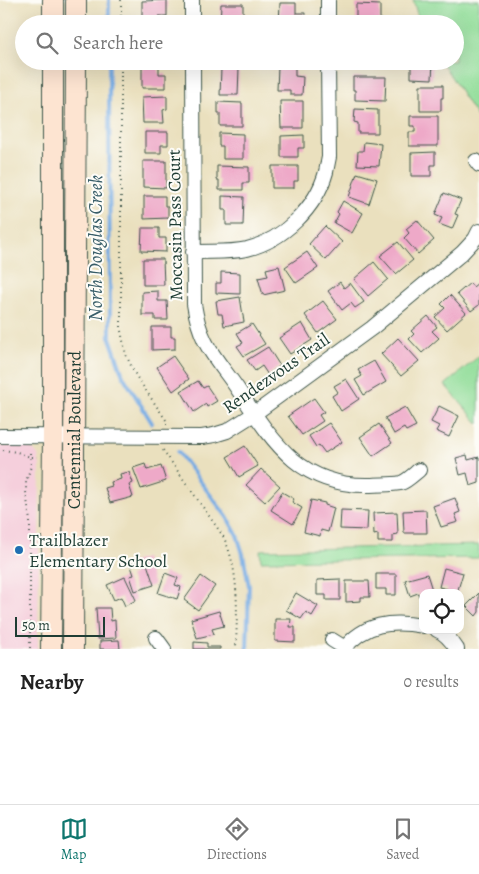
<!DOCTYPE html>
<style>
:root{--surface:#fff;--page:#f2f2f2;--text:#222;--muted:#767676;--line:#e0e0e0;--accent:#0f766e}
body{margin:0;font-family:Alegreya,serif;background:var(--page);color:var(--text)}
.controls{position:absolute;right:15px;bottom:15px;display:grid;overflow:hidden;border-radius:10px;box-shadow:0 5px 20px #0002}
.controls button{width:45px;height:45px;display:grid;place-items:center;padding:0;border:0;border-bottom:1px solid var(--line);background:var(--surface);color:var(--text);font:25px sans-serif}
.scale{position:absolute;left:15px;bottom:12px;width:90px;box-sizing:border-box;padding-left:5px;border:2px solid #1f3d34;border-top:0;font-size:14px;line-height:18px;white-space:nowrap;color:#1f3d34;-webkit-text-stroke:4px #fdfcf7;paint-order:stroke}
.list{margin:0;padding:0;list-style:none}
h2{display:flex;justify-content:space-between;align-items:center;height:65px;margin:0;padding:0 20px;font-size:21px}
h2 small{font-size:16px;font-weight:400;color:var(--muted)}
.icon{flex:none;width:28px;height:28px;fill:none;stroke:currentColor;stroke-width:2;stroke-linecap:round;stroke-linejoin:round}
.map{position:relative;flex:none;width:479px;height:649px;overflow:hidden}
.search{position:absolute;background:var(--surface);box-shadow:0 5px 20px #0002;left:15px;right:15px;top:15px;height:55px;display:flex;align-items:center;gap:12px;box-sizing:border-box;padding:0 18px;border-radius:28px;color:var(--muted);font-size:19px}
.sheet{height:155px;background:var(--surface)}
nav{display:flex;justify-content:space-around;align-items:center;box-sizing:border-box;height:70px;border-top:1px solid var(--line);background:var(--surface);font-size:14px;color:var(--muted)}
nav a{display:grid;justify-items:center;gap:2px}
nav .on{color:var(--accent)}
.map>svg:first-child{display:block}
.built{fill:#f5cfdc}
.green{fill:#91dd99;stroke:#588d66}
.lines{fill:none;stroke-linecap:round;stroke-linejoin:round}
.stream{stroke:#76abe3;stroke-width:4}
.building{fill:#eea9c8}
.minor-casing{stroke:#3d5549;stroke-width:16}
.secondary-casing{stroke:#3d5549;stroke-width:22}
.path{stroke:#3d5549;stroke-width:2;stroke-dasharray:1 4;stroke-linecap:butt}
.minor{stroke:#fff;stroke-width:14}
.secondary{stroke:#fde4d1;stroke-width:20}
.poi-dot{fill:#1f6fb2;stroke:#fdfcf7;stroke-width:2}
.labels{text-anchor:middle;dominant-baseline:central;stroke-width:4;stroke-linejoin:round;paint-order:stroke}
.street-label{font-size:18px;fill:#1f3d34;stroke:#fdfcf7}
.poi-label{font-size:18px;fill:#1f3d34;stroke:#fdfcf7;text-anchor:start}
.water-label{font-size:19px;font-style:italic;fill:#395e69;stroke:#fdfcf7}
</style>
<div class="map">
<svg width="479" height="649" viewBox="0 0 479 649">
<rect width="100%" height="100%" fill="#fdfcf7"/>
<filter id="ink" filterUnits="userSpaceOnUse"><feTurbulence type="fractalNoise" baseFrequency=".02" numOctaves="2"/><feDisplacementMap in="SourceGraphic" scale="10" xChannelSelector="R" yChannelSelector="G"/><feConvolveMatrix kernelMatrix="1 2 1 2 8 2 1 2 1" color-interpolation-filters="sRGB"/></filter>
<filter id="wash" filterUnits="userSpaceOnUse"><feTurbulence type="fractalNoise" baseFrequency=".0096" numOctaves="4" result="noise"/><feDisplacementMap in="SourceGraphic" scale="20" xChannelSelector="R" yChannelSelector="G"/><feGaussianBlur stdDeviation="1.12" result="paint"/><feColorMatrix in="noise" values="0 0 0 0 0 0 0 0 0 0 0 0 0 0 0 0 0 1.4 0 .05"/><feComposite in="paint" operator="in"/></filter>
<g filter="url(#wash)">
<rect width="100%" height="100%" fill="#eae0be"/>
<path class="built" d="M25,445L33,450L38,455L40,465L38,649H0V446Z"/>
<path class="green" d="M413,0H479V120L441,61H455V24H420Z
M479,356V424L445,385Z
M479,545V558L261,561L260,550Z"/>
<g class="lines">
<path class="stream" d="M109,0V24
M109,61L110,338L123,376L152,423
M178,452L227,517L237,535L243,554L249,586L247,649"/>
</g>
<g id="blocks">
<path class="building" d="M167,0V16H159V22L142,23V1Z
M280,3H296V13H305L304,24H279Z
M221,4H243V24H220Z
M356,4L380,5V24H356Z
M416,61H433L432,79L411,78V65H416Z
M142,65H159V74H166V88H142Z
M278,67H295V76L303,77L302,95H290V90H277Z
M221,68H239L238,95H220Z
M353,77H386L385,101L355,100V90H353Z
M420,85H443V98H441V111H420Z
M167,96V109L163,110L164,123H143L142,97Z
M280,101H303V128H281Z
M218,102L242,103V126H220V113H218Z
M355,109L378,110V133H358V123L354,122Z
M410,116H438V146H409V132H415V126H410Z
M145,132H168V145H161V153H145Z
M219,133L243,134V159H223V146H219Z
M304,135V148H298V157H281V136Z
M364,142L381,144L379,166L357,165L358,151H363Z
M435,152V165H431V176H411V153Z
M143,161H166V188L143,187Z
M217,166L249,167V183H243V190H219V180H217Z
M272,166H298V181H294V188H272Z
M357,173L377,179L369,204L349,197Z
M444,193L461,200L455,214L458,215L452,229L439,224L442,218L435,215Z
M144,196H165V206H168V218L144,219Z
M222,196L244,197L243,225H226V210H222Z
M343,201L363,213L352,233L334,223L339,214L337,212Z
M417,220L434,240L418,254L404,238L409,233L406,229Z
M325,226L342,242L326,260L309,244Z
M142,228H159V238H166V252L141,251Z
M398,242L413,260L396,274L380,256Z
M307,252L318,268L296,283L285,267Z
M143,259H163L164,285H143Z
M374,262L388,279L368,296L354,279Z
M279,266L285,290L263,295L258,278L268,276L266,269Z
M221,272L240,273V294L216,293V283H221Z
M340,282L344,288L350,283L364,302L355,308L351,303L342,310L328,291Z
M479,282V305L471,311L457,294L470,283L473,287Z
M158,291V301H167L168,320H155V315H142V292Z
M450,295L466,313L447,330L435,317L445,308L441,304Z
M240,297L244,322L224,326L222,314H218L216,301Z
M323,301L337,319L318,333L305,315Z
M428,316L437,327L432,331L439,338L422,353L409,339L414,334L411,331Z
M302,323L312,340L290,354L279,338Z
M252,324L265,344L244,356L237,346L243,343L237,333Z
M152,327H171V337H175V349L152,350Z
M398,338L419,361L401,376L381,354Z
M268,347L280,366L268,375L262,366L255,371L247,360Z
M173,356L189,379L173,391L157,367Z
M374,361L386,382L364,395L355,380L362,376L358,370Z
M346,379L359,399L341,411L332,396L338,392L334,386Z
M198,381L203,388L207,386L217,401L207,407L206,404L194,412L181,391Z
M314,398L324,412L319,415L323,421L302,435L288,416Z
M439,406L459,416L449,437L436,431L439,426L431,422Z
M405,407L416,426L406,431L404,428L394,434L385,418Z
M329,423L342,442L325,453L319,445L316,447L309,436Z
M379,424L392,443L373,456L360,437Z
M245,446L258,466L239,477L227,457Z
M467,455L468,460L479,457V483L470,486L467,473L460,475L456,458Z
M145,464L147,470L161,466L166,481L141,489L133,468Z
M261,469L280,486L265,502L246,485Z
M129,472L133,483L129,485L133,497L110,503L105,488L112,486L111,482L121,479L120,474Z
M282,492L294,499L292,502L302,508L293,524L271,510Z
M455,498L460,512L455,514L458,522L441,527L433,506Z
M311,500L325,503V505L334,508L328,532L321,530L320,536L304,532Z
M341,510L368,511L367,530L340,529Z
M426,510L427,533H404L403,511Z
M397,512L398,534L393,535V542H378V534L374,535L373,513Z
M145,558L154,585L135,591L130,576L134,575L130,563Z
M444,568L463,573L457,593H446L447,589L439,587Z
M165,573L178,578L175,585L181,587L177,599L158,593Z
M376,574H396V595H386V589H376Z
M427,574L433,593H423V596L419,597L418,593L410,596L405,580Z
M201,576L215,586L198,610L184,600Z
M125,577L136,600L125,606L121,597L114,600L107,585Z
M340,579V600H326V595H317V580Z
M346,581H369L370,597H361V601L346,602Z
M296,593L318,606L312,616L306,612L301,619L286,610Z
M479,593V612L476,616L466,606Z
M96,608H110L111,621L115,620L116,638L98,639Z
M219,611L224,626L212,629L214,634L197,638L191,619Z
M275,619H291L290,627H295V642L275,641Z
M119,640L120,649H100V641Z
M194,642L207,643V647H220V649H194Z"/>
</g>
</g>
<g filter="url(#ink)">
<use href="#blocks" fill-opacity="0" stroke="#3d5549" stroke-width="1"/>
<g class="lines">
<defs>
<path id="minor" d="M192,0V24
M328,0V24
M193,61L194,304C196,317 199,329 205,341C212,356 227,373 237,388C272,440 299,487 370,485C379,484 392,485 401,483C407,481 414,474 419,470
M476,161L479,165
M193,252C211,251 229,253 247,249C283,240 316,208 326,172C327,167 328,162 329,157L328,61
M0,436L202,437L214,435L227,431L254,414L372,328L462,253L475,239L479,231
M437,630C446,633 452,642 457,649
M156,638L164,649
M332,640L345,648
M344,649C364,623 392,620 423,626"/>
<g id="secondary">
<path d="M53,24V0"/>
<path d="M76,24V0"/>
<path d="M51,649L53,435V61"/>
<path id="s1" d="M73,649L76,61"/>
</g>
</defs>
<use href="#minor" class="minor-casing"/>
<use href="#secondary" class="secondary-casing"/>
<path class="path" d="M121,0V24
M121,61V331L126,355L136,376L166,420V425
M3,450L17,452L30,457H37
M163,450L223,536C240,571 237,611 236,649
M30,453L31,466L26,482V492L30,521V649"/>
<use href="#minor" class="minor"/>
<use href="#secondary" class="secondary"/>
</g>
</g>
<circle class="poi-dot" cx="19" cy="550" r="5"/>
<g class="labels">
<g class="street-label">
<text transform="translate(175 225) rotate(-91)">Moccasin Pass Court</text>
<text transform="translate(276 373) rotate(-35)">Rendezvous Trail</text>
<text stroke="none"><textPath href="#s1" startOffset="219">Centennial Boulevard</textPath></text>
</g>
<g class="poi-label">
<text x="29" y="540">Trailblazer<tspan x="29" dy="21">Elementary School</tspan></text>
</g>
<g class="water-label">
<text transform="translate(96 248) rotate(-90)">North Douglas Creek</text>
</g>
</g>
</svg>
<div class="controls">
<button><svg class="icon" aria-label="locate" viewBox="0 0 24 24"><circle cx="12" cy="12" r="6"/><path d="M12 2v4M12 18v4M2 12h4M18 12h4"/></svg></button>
</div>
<div class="scale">50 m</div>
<div class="search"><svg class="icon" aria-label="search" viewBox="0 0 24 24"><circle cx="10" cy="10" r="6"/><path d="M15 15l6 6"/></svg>Search here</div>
</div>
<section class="sheet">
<h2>Nearby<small>0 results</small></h2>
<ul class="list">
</ul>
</section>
<nav>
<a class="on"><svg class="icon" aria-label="map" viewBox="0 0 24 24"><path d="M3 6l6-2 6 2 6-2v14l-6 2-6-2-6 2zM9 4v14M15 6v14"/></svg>Map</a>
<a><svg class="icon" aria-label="directions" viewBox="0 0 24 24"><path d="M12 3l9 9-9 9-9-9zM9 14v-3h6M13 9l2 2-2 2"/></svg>Directions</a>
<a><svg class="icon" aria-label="saved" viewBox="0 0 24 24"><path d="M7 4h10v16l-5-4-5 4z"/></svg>Saved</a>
</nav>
